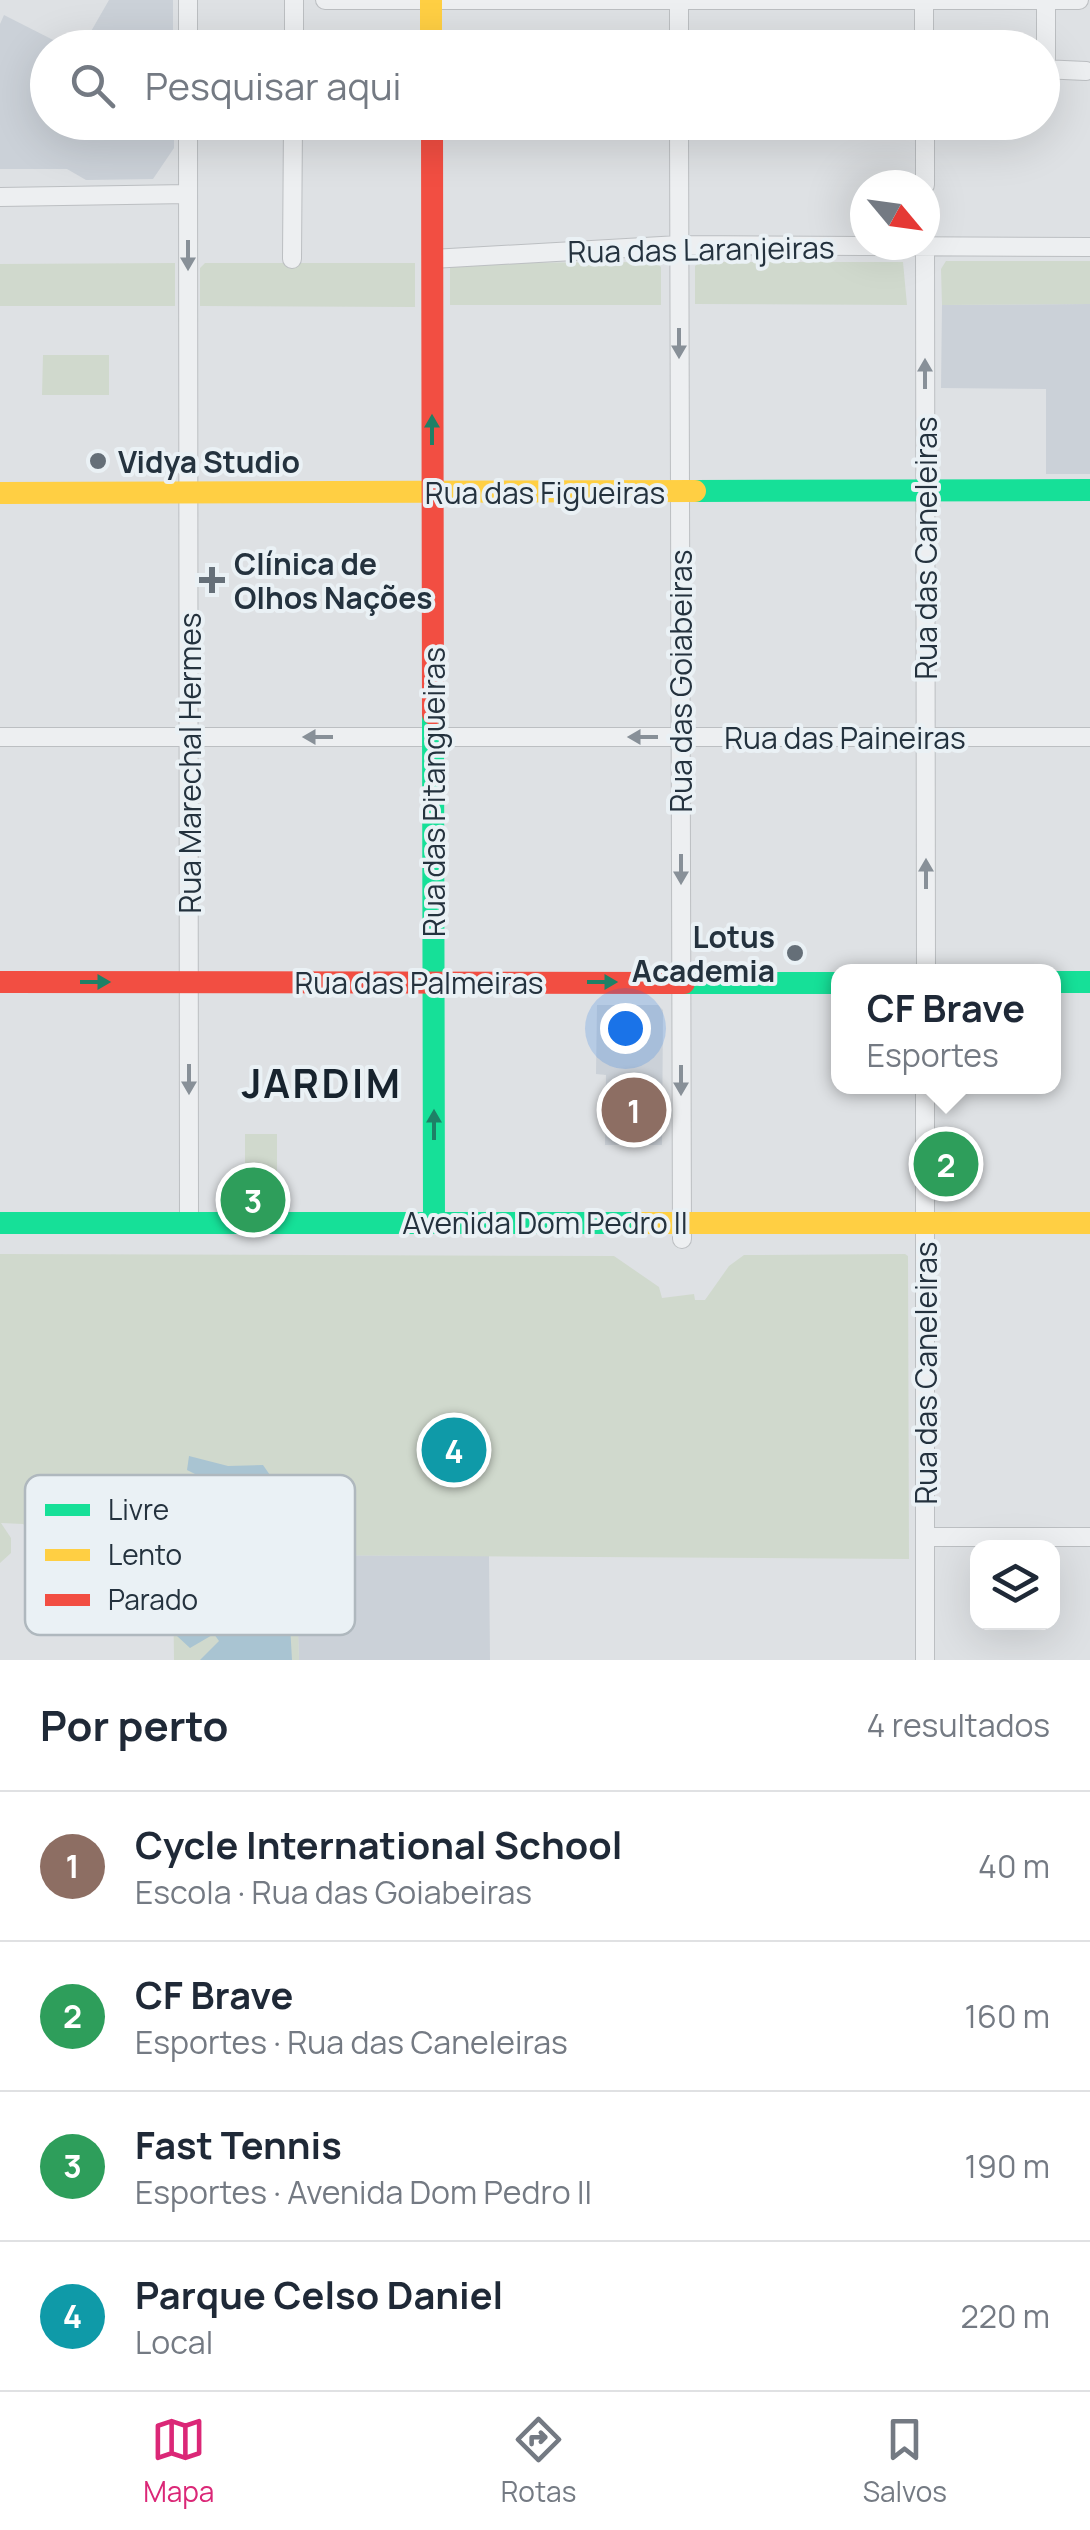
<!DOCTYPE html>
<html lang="pt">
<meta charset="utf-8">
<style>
:root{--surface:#fff;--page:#f2f2f3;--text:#1f2937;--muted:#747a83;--line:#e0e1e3;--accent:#db2777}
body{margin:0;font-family:Manrope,sans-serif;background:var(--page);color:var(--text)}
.controls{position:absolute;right:30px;bottom:30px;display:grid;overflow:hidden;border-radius:20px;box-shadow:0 10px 40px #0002}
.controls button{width:90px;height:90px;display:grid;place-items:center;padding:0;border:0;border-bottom:2px solid var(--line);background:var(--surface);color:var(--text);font:50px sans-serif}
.compass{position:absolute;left:850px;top:170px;width:90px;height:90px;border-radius:50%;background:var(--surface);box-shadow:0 10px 40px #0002;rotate:119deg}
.you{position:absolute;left:625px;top:1028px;width:35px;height:35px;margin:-25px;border:8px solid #fff;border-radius:50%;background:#1a73e8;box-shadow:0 0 0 15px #1a73e833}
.badge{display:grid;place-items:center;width:65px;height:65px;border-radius:50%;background:var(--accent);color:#fff;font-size:32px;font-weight:700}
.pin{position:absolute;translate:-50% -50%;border:5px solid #fff;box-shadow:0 2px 10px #0006}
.popup{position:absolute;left:831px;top:964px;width:230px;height:130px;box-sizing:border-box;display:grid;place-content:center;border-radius:20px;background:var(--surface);filter:drop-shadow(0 2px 8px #0005);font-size:32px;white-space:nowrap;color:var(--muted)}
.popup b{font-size:38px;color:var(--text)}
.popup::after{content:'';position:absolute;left:50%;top:100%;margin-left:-20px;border:20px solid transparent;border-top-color:var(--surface)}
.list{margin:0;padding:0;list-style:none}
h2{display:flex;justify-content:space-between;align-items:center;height:130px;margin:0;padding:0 40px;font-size:42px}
h2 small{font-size:32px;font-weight:400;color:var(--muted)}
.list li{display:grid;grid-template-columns:65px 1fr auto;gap:30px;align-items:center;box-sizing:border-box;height:150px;padding:0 40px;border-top:2px solid var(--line)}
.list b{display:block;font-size:38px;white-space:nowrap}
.list p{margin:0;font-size:32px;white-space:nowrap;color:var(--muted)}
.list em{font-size:32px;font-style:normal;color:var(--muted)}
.icon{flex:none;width:55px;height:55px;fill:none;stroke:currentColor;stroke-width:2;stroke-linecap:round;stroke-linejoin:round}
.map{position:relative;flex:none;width:1090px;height:1660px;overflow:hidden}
.search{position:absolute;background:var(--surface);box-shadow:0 10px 40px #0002;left:30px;right:30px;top:30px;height:110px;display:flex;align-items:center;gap:25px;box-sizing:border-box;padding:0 35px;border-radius:55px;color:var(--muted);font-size:38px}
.sheet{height:730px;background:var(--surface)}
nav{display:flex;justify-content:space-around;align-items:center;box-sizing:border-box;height:140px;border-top:2px solid var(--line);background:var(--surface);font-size:28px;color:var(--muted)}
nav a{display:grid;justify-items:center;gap:5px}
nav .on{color:var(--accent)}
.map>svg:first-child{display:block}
.built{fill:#cbd1d8}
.green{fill:#d0d9cd}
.water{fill:#a9c4d2}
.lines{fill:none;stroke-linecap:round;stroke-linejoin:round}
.street-casing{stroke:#bcbfc2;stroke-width:20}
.street{stroke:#edeff1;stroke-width:18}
.fast{stroke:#16e098;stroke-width:22}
.slow{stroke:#ffcf43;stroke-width:22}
.jam{stroke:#f24e42;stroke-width:22}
.oneway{fill:#889098}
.oneway2{fill:#1e8066}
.poi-dot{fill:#656f78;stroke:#eaf1f5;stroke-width:4}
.labels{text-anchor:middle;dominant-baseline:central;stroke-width:8;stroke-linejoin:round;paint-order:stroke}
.street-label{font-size:30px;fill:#24323e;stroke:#eaf1f5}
.poi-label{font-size:30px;font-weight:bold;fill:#24323e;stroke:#eaf1f5;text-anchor:start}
.district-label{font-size:40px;font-weight:bold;letter-spacing:2.5px;fill:#17232e;stroke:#eaf1f5}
.key{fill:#eaf1f5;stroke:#afb8be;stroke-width:2.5}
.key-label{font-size:28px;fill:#24323e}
</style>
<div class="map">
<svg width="1090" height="1660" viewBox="0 0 1090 1660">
<rect width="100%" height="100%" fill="#dee1e4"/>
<path class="built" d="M109,0H173V47H82Z
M4,15L67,47L48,48V122L174,123V148L153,179L86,180L67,169H0V24Z
M1090,304V474H1046V389L941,388L942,305Z
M597,1005H658L663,1010L662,1145H605L606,1075L596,1074Z
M295,1555L489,1556L490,1660H299Z"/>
<path class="green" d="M946,261H1090V304L942,305L941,269Z
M656,262L661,267V305H450V268L455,263Z
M700,262H903L907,305L695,304V266Z
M175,263V306H0V264Z
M205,263H415V307L200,306V268Z
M43,355H109V395H42Z
M245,1134H277V1199H245Z
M0,1254L614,1256L659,1287L662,1298L694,1294L695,1300H705L729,1266L744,1255L905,1254L908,1256L909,1559L296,1555L299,1660H174L172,1503C158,1499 141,1488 127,1490C117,1491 97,1504 82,1508L78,1530L63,1538L53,1527L34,1533L23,1524L1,1523L11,1538V1553L0,1563Z"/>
<path class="water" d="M189,1456L228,1466L263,1465L272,1478L268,1486L252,1480C226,1496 211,1481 187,1470Z
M226,1496C255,1500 278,1524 265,1554C261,1562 254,1565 251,1574L257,1597L246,1612L249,1617L265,1606L271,1605L290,1625L292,1660H200L219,1641L214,1634L190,1648L177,1636L176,1580L201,1553L191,1544L187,1534L203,1527L214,1504Z"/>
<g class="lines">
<defs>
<path id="street" d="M188,0V48
M325,0H1079
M679,0V48
M924,0V48
M294,48V0
M1042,69L1086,71
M1046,69V0
M188,122L189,1223
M679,122L682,1239
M925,122V185
M0,197L188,194
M925,245L926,972
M292,259L293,122
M432,259L679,245L1090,247
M0,737H1090
M925,1086V1660
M926,1537H1090"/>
</defs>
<use href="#street" class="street-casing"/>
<use href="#street" class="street"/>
<path class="fast" d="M695,491L1090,490
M433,714L434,1222
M1054,982H1090
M684,983H838
M0,1223H642"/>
<path class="slow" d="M431,0V48
M0,493L695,491
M642,1223H1090"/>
<path class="jam" d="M432,122L433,714
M0,982L684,983"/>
</g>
<defs><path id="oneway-solid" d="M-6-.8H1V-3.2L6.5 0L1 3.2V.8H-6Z" transform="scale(2.5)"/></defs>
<g class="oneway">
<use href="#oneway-solid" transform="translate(188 255) rotate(90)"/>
<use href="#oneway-solid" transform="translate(679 343) rotate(90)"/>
<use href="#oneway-solid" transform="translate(925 374) rotate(-90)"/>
<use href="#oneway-solid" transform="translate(318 737) rotate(180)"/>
<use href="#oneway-solid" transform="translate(643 737) rotate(-180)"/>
<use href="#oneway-solid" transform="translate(681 869) rotate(90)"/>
<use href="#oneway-solid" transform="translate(926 874) rotate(-90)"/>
<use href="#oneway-solid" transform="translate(189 1079) rotate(90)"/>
<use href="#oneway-solid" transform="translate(681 1080) rotate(90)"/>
</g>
<g class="oneway2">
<use href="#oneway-solid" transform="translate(432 430) rotate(-90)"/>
<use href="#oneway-solid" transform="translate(95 982)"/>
<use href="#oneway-solid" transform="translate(602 982)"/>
<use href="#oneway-solid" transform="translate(434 1125) rotate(-90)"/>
</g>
<g class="poi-dot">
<circle cx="98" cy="461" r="10"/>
<path d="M207 565h10v10h10v10h-10v10h-10v-10h-10v-10h10z"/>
<circle cx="795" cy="953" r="10"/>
</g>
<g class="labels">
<g class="street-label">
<text transform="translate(701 249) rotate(-1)">Rua das Laranjeiras</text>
<text x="545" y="492">Rua das Figueiras</text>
<text transform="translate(925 548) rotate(-90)">Rua das Caneleiras</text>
<text transform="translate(680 681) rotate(-90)">Rua das Goiabeiras</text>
<text x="845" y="737">Rua das Paineiras</text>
<text transform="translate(189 763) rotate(-90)">Rua Marechal Hermes</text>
<text transform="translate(433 792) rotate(-90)">Rua das Pitangueiras</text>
<text x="419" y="982">Rua das Palmeiras</text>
<text x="545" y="1222">Avenida Dom Pedro II</text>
<text transform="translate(925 1373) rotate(-90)">Rua das Caneleiras</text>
</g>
<g class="poi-label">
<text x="118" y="461">Vidya Studio</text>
<text x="234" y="563">Clínica de<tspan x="234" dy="34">Olhos Nações</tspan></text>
<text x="775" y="936" text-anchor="end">Lotus<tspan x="775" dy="34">Academia</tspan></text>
</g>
<g class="district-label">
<text x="322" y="1082">JARDIM</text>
</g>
</g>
<rect x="25" y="1475" width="330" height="160" rx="15" class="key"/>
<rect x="45" y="1504" width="45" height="12" fill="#16e098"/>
<rect x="45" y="1549" width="45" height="12" fill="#ffcf43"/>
<rect x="45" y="1594" width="45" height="12" fill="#f24e42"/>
<g class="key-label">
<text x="108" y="1520">Livre</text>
<text x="108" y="1565">Lento</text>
<text x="108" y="1610">Parado</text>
</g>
</svg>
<div class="controls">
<button><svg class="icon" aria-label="layers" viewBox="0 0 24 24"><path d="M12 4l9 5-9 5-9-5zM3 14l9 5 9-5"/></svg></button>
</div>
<svg class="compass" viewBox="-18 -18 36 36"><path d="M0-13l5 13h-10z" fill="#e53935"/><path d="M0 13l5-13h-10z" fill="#747a83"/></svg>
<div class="you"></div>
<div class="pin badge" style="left:634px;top:1110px;background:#8d6e63">1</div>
<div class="pin badge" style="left:946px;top:1164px;background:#2e9e5b">2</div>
<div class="popup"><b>CF Brave</b>Esportes</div>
<div class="pin badge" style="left:253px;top:1200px;background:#2e9e5b">3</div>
<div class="pin badge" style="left:454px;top:1450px;background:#0f9aa8">4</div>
<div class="search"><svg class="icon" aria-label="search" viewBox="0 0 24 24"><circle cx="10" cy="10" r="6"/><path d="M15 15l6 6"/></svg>Pesquisar aqui</div>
</div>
<section class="sheet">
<h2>Por perto<small>4 resultados</small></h2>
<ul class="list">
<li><span class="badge" style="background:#8d6e63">1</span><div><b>Cycle International School</b><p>Escola · Rua das Goiabeiras</p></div><em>40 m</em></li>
<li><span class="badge" style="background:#2e9e5b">2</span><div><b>CF Brave</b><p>Esportes · Rua das Caneleiras</p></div><em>160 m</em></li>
<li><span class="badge" style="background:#2e9e5b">3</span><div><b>Fast Tennis</b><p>Esportes · Avenida Dom Pedro II</p></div><em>190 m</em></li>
<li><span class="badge" style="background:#0f9aa8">4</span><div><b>Parque Celso Daniel</b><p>Local</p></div><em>220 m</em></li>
</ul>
</section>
<nav>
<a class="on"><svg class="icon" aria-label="map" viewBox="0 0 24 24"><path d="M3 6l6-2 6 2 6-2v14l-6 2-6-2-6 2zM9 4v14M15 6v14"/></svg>Mapa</a>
<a><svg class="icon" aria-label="directions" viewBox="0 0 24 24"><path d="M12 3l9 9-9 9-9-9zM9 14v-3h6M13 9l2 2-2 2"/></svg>Rotas</a>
<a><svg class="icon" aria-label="saved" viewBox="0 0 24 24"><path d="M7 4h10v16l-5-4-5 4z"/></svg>Salvos</a>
</nav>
